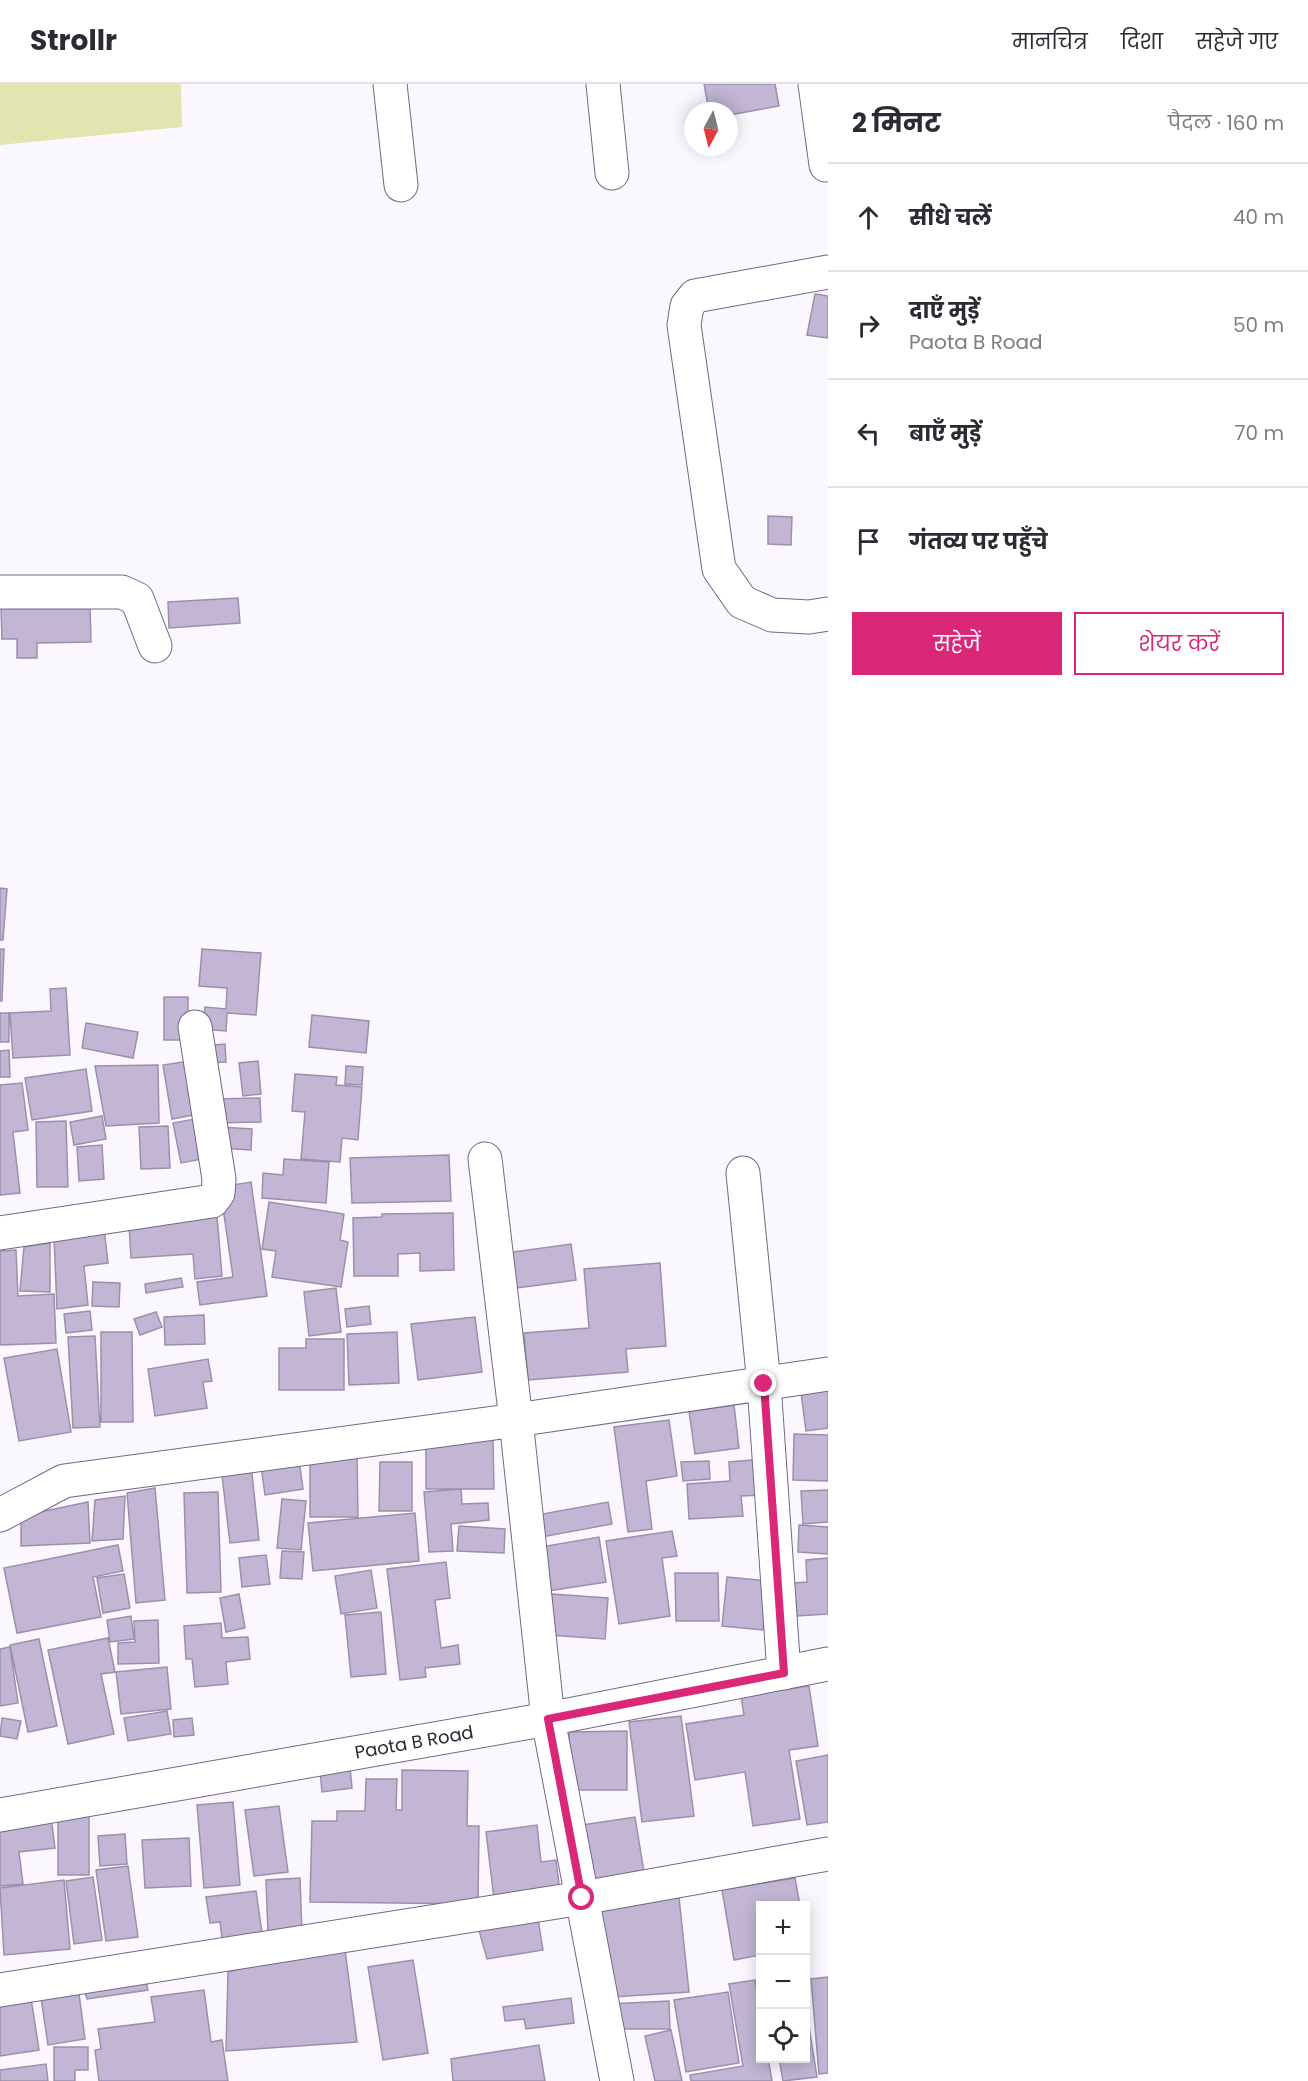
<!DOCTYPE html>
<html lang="hi">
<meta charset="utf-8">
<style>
:root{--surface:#fff;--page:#f7f7f7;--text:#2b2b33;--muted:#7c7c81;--line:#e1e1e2;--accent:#db2777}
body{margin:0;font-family:Poppins,"Noto Sans Devanagari",sans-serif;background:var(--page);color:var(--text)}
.controls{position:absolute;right:18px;bottom:18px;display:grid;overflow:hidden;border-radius:0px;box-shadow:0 3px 15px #0003}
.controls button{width:54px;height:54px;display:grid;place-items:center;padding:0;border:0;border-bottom:2px solid var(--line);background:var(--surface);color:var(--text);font:30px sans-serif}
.compass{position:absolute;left:684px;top:18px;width:54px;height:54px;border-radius:50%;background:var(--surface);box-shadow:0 3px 15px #0003;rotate:187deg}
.stop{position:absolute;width:18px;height:18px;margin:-14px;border:4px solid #db2777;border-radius:50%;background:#fff}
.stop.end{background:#db2777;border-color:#fff;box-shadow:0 2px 6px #0008}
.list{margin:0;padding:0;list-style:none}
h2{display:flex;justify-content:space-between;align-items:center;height:78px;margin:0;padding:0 24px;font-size:26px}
h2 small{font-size:20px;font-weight:400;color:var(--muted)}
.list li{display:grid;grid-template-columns:39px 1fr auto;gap:18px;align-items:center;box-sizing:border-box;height:108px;padding:0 24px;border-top:2px solid var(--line)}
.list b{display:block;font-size:22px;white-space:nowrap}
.list p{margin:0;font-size:20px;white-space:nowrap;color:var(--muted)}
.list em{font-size:20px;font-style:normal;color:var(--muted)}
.actions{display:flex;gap:12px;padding:18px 24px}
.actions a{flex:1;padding:14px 0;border:2px solid var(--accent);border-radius:0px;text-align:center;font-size:21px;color:var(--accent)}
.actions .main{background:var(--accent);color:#fff}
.icon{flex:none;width:33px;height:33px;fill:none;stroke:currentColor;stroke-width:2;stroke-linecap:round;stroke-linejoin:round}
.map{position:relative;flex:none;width:828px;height:1997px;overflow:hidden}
header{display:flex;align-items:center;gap:36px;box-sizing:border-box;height:84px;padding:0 30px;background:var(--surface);border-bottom:2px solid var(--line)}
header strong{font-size:28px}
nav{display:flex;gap:33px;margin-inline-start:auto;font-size:21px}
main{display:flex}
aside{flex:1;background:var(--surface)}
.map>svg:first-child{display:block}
.garden{fill:#e3e5b0}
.building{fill:#c2b6d4;stroke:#9b90ac;stroke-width:1.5}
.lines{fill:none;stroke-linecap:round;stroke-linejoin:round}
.minor-casing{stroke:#736883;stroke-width:35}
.minor{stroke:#fff;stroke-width:33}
.route{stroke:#db2777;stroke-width:8}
.labels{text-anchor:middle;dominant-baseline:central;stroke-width:5;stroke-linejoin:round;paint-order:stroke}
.street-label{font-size:18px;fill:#2c2733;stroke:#fff}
</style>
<header>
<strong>Strollr</strong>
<nav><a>मानचित्र</a><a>दिशा</a><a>सहेजे गए</a></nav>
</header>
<main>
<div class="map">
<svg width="828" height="1997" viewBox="0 0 828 1997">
<rect width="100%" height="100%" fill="#faf8fe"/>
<path class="garden" d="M0,0H181L182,43L0,61Z"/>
<path class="building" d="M704,0H775L779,22L729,31V27H709Z
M815,210L828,212V254L807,251Z
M768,432L792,433L791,461L768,460Z
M238,514L240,539L169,544L168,518Z
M90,522L91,558L37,559V574H17V555H2L1,524Z
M0,804L7,805L3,856H0Z
M0,865H4L2,917H0Z
M202,865L261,869L256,931L227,929L226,947L203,945L205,923L226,925L227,904L199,902Z
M66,904L70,971L13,974L10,929L51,927L50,905Z
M164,913H188V956H164Z
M0,929H9V958H0Z
M312,931L369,937L366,969L309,963Z
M86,939L138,948L133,974L82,964Z
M225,960L226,978L204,979L203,962Z
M9,966L10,993H0V967Z
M195,976L204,1029L172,1035L163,981Z
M258,977L261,1010L243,1012L239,979Z
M158,981L159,1039L106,1042L95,982Z
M346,982L363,983L362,1001L345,1000Z
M86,985L92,1027L32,1036L25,994Z
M295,990L337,993L336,1001L362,1003L358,1056L342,1054L340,1078L301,1075L305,1028L292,1027Z
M22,999L28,1046L13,1048L20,1109L0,1111V1001Z
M260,1014L261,1038L217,1039V1015Z
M102,1032L106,1055L74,1061L70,1038Z
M200,1034L208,1074L181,1079L173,1039Z
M66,1037L68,1103H37L36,1038Z
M168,1042L170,1084L141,1085L139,1043Z
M220,1043L252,1045L251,1066L219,1064Z
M102,1061L104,1095L79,1097L77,1063Z
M449,1071L451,1117L352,1119L350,1074Z
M284,1075L329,1078L326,1119L262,1114L263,1089L283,1091Z
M251,1098L267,1212L200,1221L197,1198L233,1193L220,1103Z
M269,1118L344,1130L340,1156L348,1158L341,1203L272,1193L276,1167L262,1165Z
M216,1121L222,1192L195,1195L193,1170L131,1174L129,1140Z
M453,1129L454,1186L420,1187V1169L398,1170V1192H354L353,1134L382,1133V1130Z
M104,1144L108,1179L84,1182L88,1221L57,1225L54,1153Z
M50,1159V1208L20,1207L24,1163Z
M571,1160L576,1196L510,1205L506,1169Z
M16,1166L18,1212L54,1210L56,1259L0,1261V1167Z
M660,1179L666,1262L626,1265L628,1288L528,1296L524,1249L589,1244L584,1185Z
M181,1194L183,1203L146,1209L145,1200Z
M93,1198L120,1199L119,1223L92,1222Z
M336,1204L341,1248L309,1252L304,1208Z
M369,1222L371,1240L347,1243L345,1225Z
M90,1227L92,1246L66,1249L64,1230Z
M156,1228L162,1243L140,1251L134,1235Z
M204,1231L205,1260L165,1261L164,1233Z
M475,1233L482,1288L418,1296L411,1240Z
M101,1248H132L133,1338H101Z
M397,1248L399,1299L349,1301L347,1250Z
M95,1252L100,1343L73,1344L68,1253Z
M306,1255H344V1306H279V1264H306Z
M57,1265L71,1348L19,1357L4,1274Z
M208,1275L212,1297L203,1298L207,1324L155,1332L148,1285Z
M828,1306V1344L806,1347L801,1309Z
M734,1321L739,1364L695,1370L689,1327Z
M669,1336L677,1392L646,1397L652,1445L628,1448L614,1343Z
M794,1350L828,1351V1397L793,1396Z
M426,1355L493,1356L494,1405H426Z
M310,1367H357L358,1433H310Z
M763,1375L765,1411L741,1412L743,1432L689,1435L687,1400L730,1397L729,1378Z
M299,1376L303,1405L265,1411L261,1382Z
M709,1377L710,1395L683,1397L681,1378Z
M380,1378H412V1427H379Z
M251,1380L259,1456L230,1459L221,1383Z
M155,1404L165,1516L136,1519L127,1409Z
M461,1405L462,1420L488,1419L489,1436L451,1440L453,1467L429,1468L424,1408Z
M828,1406V1438L803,1440L801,1407Z
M218,1408L221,1508L187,1509L184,1409Z
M125,1412L123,1455L92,1457L95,1416Z
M282,1415L306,1417L301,1466L277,1464Z
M88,1418L90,1459L21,1462V1432Z
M608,1418L612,1440L542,1453L537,1431Z
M415,1429L419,1477L313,1487L308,1439Z
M799,1441L828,1443V1470L798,1468Z
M459,1442L505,1445L504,1469L457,1467Z
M672,1447L677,1472L662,1474L670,1532L619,1540L606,1457Z
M599,1453L606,1498L542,1508L535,1464Z
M118,1461L123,1487L93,1493L101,1533L17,1549L4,1484Z
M282,1467L304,1468L302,1495L280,1494Z
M266,1471L270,1500L242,1503L239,1474Z
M828,1474V1530L797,1532L794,1499L807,1498L806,1476Z
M446,1478L450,1514L435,1516L441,1564L458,1561L460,1580L425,1584L426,1593L400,1596L387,1485Z
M371,1486L377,1524L341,1530L335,1492Z
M675,1489H718L719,1537H676Z
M124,1490L130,1524L103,1529L97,1494Z
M727,1493L768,1497L763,1546L722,1542Z
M239,1510L245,1544L226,1548L220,1514Z
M552,1510L608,1514L605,1555L549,1551Z
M381,1528L386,1590L351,1593L345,1531Z
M131,1532L134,1555L110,1558L107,1536Z
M158,1536L159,1579L118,1580V1559L135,1558L134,1537Z
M221,1539L222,1554L248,1553L250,1575L226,1578L228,1600L195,1603L192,1575H186L184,1542Z
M108,1554L115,1588L101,1590L114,1650L68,1660L48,1566Z
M39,1555L57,1642L28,1648L10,1561Z
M10,1563L18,1619L0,1622V1565Z
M167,1583L171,1625L121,1630L116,1588Z
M809,1602L818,1662L789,1666L800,1735L753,1742L745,1688L695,1696L686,1640L744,1631L741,1612Z
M167,1627L171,1650L128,1657L124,1634Z
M681,1632L694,1732L642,1738L629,1638Z
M2,1634L21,1637L17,1655L0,1652Z
M192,1634L194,1651L174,1653L173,1636Z
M627,1647V1706H570L569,1648Z
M828,1671V1738L807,1741L796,1677Z
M350,1683L352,1704L322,1708L320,1686Z
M402,1686L468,1687L467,1742H479L478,1820L310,1818L312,1737H337V1727H365L366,1695H397L396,1726H402Z
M233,1718L240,1801L204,1804L197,1721Z
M279,1722L288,1788L254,1792L245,1726Z
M50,1725L55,1764L19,1768L23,1800L0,1802V1734Z
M58,1728H89V1791H58Z
M635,1733L645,1794L586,1803L576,1742Z
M537,1741L541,1778L556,1776L560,1808L494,1815L486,1748Z
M125,1750L127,1780L100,1782L98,1752Z
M189,1754L191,1802L145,1804L142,1756Z
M128,1782L138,1853L106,1857L96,1786Z
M93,1793L102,1856L74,1860L66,1797Z
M300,1794L302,1849L268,1850L266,1796Z
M795,1794L800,1822H760V1871L734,1876L722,1806Z
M64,1796L70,1865L4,1871L0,1804Z
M678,1804L689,1908L613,1913L598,1819Z
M256,1807L263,1856L223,1862L220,1838L210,1839L206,1813Z
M538,1835L543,1866L487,1875L478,1843Z
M344,1858L357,1958L226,1967L228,1888Z
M413,1876L428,1969L383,1976L368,1883Z
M145,1892L148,1906L87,1915L83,1901Z
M828,1893V1989L819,1990L811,1895Z
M755,1896L760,1931V1974H768L772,1997H691L690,1991L743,1982L729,1900Z
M78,1902L85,1955L48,1961L40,1907Z
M204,1906L211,1958L222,1956L228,1997H99L95,1966L101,1965L98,1945L155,1938L151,1913Z
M728,1908L739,1979L686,1988L674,1916Z
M31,1914L39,1966L0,1972V1919Z
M571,1914L574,1939L526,1945L524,1935L505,1937L503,1923Z
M669,1917L670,1945H612L609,1920Z
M806,1924L817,1993L783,1997L779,1974H806Z
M671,1946L682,1997H655L645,1952Z
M539,1961L545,1997H453L451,1975Z
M54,1963H88V1986H75V1997H54Z
M46,1980L48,1997H0V1986Z"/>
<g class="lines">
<defs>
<path id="minor" d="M390,0L401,101
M603,0L612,89
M815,0L826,81
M828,188L695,212L687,222L684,241L719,485L742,518L772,531L809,533L828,530
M0,508H122L137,515L155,562
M485,1075L516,1336L828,1290
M743,1089L764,1300L784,1589
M0,1149L212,1117L218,1109L219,1095L195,943
M0,1431L64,1397L516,1336L548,1635L617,1997
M0,1731L548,1635L828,1580
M0,1906L582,1814L828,1770"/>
</defs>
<use href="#minor" class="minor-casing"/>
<use href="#minor" class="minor"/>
</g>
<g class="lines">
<path class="route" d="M582,1814L548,1635L784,1589L764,1300"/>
</g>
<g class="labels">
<g class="street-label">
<text transform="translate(414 1658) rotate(-10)">Paota B Road</text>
</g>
</g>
</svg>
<div class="controls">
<button>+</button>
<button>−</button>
<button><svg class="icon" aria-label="locate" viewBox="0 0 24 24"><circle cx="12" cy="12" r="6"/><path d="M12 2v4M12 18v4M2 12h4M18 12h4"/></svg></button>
</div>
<svg class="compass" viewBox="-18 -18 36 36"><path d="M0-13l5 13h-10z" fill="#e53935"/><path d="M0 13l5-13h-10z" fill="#7c7c81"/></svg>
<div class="stop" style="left:582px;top:1814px"></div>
<div class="stop end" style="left:764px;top:1300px"></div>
</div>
<aside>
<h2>2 मिनट<small>पैदल · 160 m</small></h2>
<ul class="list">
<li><svg class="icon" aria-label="ahead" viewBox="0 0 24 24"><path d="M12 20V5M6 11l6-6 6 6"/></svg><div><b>सीधे चलें</b></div><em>40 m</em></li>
<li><svg class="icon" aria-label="right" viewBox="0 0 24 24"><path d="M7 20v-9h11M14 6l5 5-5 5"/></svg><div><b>दाएँ मुड़ें</b><p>Paota B Road</p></div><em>50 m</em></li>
<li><svg class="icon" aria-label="left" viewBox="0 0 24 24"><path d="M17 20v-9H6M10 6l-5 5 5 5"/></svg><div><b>बाएँ मुड़ें</b></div><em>70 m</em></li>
<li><svg class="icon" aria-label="arrive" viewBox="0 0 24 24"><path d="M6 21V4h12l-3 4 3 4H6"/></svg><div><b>गंतव्य पर पहुँचे</b></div></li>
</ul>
<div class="actions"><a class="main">सहेजें</a><a>शेयर करें</a></div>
</aside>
</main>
